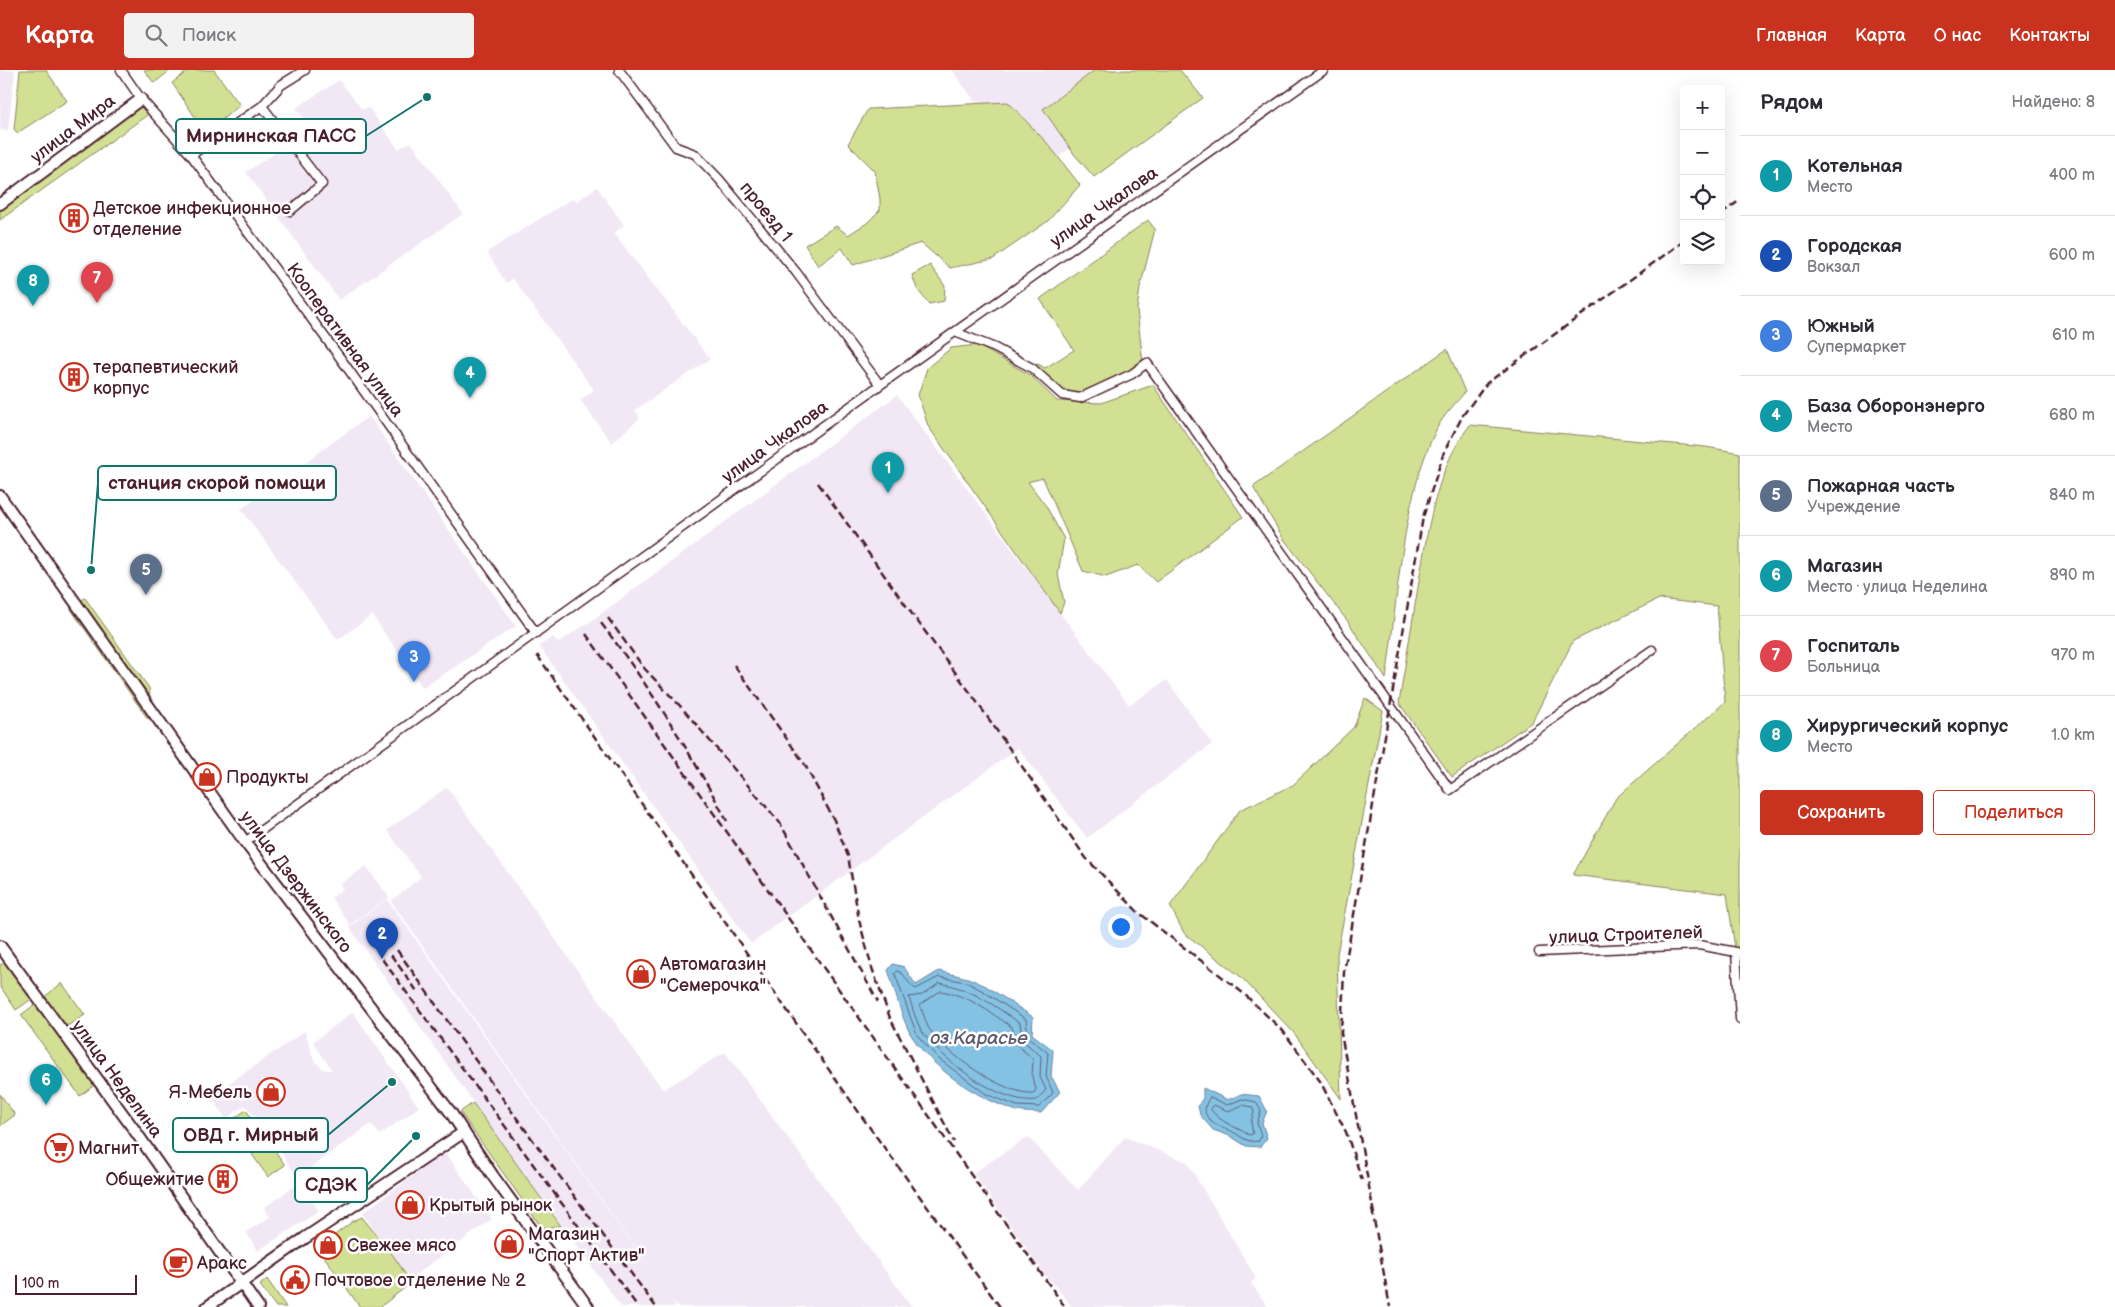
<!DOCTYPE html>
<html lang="ru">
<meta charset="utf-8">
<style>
:root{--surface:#fff;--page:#f2f2f3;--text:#2b2b33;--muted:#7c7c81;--line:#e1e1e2;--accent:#c8321e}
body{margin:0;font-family:"Balsamiq Sans",sans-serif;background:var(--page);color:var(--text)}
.controls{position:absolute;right:15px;top:15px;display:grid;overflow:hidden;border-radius:5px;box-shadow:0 5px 20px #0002}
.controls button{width:45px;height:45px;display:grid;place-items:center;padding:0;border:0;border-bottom:1px solid var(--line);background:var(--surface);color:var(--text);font:25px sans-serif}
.scale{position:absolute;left:15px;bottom:12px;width:122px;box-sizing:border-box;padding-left:5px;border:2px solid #4a1f2b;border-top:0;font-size:14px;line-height:18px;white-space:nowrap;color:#4a1f2b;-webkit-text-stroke:4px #fff;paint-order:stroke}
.you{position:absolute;left:1120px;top:856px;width:18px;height:18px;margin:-12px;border:4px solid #fff;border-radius:50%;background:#1a73e8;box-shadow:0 0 0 8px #1a73e833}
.badge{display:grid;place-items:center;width:32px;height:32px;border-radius:50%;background:var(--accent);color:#fff;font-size:16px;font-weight:700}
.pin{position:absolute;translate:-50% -41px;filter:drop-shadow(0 1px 2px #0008)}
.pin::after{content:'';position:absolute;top:26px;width:18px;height:15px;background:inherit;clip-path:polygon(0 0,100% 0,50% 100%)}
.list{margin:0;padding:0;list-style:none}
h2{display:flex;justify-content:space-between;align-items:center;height:65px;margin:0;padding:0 20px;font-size:21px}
h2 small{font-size:16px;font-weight:400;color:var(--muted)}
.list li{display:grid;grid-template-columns:32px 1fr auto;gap:15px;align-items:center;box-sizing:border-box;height:80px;padding:0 20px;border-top:1px solid var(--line)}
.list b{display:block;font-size:19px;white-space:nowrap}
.list p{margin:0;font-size:16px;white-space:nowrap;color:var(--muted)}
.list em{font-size:16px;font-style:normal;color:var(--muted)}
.actions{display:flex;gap:10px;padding:15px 20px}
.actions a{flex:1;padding:11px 0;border:1px solid var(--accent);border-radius:5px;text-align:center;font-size:18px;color:var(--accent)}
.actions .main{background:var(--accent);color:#fff}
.icon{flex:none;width:28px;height:28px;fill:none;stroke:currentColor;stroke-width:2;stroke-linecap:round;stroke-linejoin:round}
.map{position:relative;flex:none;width:1740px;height:1237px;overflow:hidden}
header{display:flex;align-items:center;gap:30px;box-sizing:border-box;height:70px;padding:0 25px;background:var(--accent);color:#fff}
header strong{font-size:24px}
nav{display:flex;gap:28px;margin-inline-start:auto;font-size:18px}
.search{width:350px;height:45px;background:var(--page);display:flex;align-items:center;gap:12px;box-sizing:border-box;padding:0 18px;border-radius:5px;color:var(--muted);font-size:19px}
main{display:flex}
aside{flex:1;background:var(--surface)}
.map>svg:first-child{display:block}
.built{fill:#f2e8f5}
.green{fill:#d2e094;stroke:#8e8060}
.water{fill:#84c2e4;stroke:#6d819a}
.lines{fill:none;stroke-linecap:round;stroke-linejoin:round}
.shore{stroke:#616075;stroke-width:1}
.minor-casing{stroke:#4a1f2b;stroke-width:11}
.tertiary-casing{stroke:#4a1f2b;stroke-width:14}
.minor{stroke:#fff;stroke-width:8}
.tertiary{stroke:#fff;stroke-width:10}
.rail{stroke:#4a1f2b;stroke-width:2.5;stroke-dasharray:8 4;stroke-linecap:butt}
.labels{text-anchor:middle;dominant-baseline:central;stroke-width:5;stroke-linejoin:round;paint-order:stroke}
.street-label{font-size:18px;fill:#4a1f2b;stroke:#fff}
.poi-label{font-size:18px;fill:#4a1f2b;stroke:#fff;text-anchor:start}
.water-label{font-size:19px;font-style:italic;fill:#5e586c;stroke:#fff}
.leader{fill:none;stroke:#0f766e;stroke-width:2}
.callout-dot{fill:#0f766e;stroke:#fff;stroke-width:2}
.callout{fill:#fff;stroke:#0f766e;stroke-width:2}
.callout-label{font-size:19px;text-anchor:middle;font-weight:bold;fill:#4a1f2b}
</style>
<header>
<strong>Карта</strong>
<div class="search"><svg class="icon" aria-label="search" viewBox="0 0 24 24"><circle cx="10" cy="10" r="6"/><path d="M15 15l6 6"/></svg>Поиск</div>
<nav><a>Главная</a><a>Карта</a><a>О нас</a><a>Контакты</a></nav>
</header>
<main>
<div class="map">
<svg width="1740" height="1237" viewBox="0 0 1740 1237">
<rect width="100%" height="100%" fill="#fff"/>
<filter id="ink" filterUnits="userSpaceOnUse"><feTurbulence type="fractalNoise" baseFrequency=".02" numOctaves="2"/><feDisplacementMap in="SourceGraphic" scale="10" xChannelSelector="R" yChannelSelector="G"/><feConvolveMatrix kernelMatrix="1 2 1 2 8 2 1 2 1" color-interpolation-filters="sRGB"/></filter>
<g filter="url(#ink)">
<path class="built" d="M0,0H15L8,61L0,60Z
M952,0H1150L1160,14L1030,107Z
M339,10L362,39L369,38L398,79L411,72L463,144L339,230L246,102L311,59L296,38Z
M597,117L624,155L614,163L710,289L635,340L640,348L612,373L580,330L594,320L513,209L506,213L487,182L570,130L574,129L577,131Z
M897,325L1129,635L1167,610L1212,674L1087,768L1018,678L751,874L539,576L553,567L558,573L595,548Z
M369,346L516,556L423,618L372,545L338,570L241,439Z
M447,717L663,1020L725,982L912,1237H677L391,831L421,807L387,760Z
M366,796L389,827L350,855L331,828L343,819L340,814Z
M387,829L672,1230L675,1237H621L513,1088L349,857Z
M353,942L419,1037L380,1065L371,1054L297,1107L269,1064L245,1035L226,1049L211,1026L305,961L314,990L324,1000H332L313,972Z
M1028,1067L1078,1120L1125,1067L1187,1092L1256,1208L1251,1213L1268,1237H1072L1054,1214L1047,1208L973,1103Z
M445,1082L492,1149L410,1209L362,1143Z
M300,1112L319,1141L258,1181L246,1162L270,1147L264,1138Z"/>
<path class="green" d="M20,0H46L67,31L17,63L14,59Z
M144,0H171L154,13Z
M189,0H214L240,35L206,63L172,13Z
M1095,0H1180L1203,28L1094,107L1074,84L1043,39Z
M146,32L153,41L0,150V138Z
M1008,32L1048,74L1080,115L1048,151L993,189L950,198L921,173L853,195L842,178L818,196L805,175L836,156L848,165L867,153L880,140V129L875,101L848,74L868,39Z
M1148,150L1155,159L1140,218L1137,240L1143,293C1126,304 1083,332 1063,322C1054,318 1041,303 1033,296L1038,294L1045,298L1074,280L1040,229Z
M930,195L945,216L944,231L929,234L917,219L912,205Z
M977,275L1030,305L1057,331L1101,333L1153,315L1243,447L1156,512L1138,495L1106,507L1083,501L1043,408L1028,412L1046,436L1064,469L1058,504L1064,532L1060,543L928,356L918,325L927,298L951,278Z
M1447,279L1465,322C1456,333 1443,346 1437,358C1401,430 1398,530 1386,609L1349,553L1283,468L1253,417Z
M1470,355L1706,377L1740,383V913L1727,824L1573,805L1616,728L1725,632L1717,536L1659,529L1573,571L1532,652L1452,707L1399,633C1406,590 1413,547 1420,505C1429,453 1437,397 1470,355Z
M85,528L149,618L152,647L148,649L70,538Z
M1365,628L1383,641L1337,884L1341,1029L1294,963L1241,907L1184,863L1170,836L1240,740L1293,715L1354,657Z
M7,891L33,928L16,940L0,916V895Z
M62,913L85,945L64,958L43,928Z
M38,932L97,1013L80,1026L21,945Z
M0,1024L15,1045L0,1056Z
M473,1033L561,1156L542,1158L460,1042Z
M246,1040L285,1095L268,1107L229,1052Z
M362,1147L395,1188L411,1213L380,1237H360L323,1185L336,1175L331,1168L353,1151Z
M267,1209L286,1237H276L260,1215Z"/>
<path class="water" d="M893,894L904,897L916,915L939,901L968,908L986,916L1033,947L1032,964L1053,980L1051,1006L1060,1022L1041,1043C1032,1042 1022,1043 1014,1040C979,1029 934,1000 913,968C903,954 894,917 888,900Z
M1203,1018L1228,1030L1241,1024L1259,1026L1267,1041L1262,1053L1267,1068L1260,1077L1246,1076L1230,1066L1213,1060L1200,1045L1198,1036L1203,1028Z"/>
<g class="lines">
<path class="shore" d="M898,901C906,904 908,915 916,919L939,907L966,912L983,921L1026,949L1028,967L1048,983L1046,1006L1053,1023L1039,1037L1017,1036L986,1024L939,989L917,965L895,904Z
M940,913C973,919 993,935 1020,953L1022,970L1041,986L1040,1007L1046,1020L1037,1030C1001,1035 944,991 923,963C917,954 912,937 909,927L922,925Z
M941,921C969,925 989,942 1012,957L1016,974L1033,989L1032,1007L1036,1019L1034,1023C1005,1026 943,982 928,957C925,950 923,942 920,935Z
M1210,1027L1227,1035L1242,1029L1256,1032L1261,1041L1257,1053L1261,1066L1259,1071C1247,1073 1242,1067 1233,1062C1217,1054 1195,1049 1210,1027Z
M1214,1035L1228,1041L1243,1035L1252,1037L1254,1042L1251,1052L1253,1064L1249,1065C1235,1056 1221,1053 1211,1040Z"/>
<defs>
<path id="minor" d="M121,0L141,29L191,85L341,289L536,563
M619,0L676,77L695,84L719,109L796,202L880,315
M262,36L322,114L290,141
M191,85L262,36L281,15L305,0
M955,262L995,278L1032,298L1062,325L1080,328L1132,304L1147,293C1248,436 1350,577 1450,720L1652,580
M245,772L880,315L1324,0
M1539,882L1699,875L1736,882L1740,949"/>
<path id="tertiary" d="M0,134L141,29
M0,426L245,772L451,1043L493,1106L588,1237
M0,876L133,1058L258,1237
M207,1237L305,1168L464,1062"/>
</defs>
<use href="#minor" class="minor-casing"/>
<use href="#tertiary" class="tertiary-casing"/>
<use href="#minor" class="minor"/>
<use href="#tertiary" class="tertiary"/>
<path class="rail" d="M1721,144L1740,130
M818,413L915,548L972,625L1086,788L1138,842L1243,923L1283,961L1320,1011L1346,1062L1362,1110
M608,548L644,598L682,638L780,753L878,932
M601,553C649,616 690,681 727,751
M586,564L1065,1237
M537,585L865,1051L1000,1237
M734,595L804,693L834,750L848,786L859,850L872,898L890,948L954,1072
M397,880L513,1043L656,1237
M391,885L417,921
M382,889L638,1237
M1372,1139L1390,1237
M1374,1144L1341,963L1344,902L1423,447L1444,382L1463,345L1487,313L1684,171"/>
</g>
</g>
<defs>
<symbol id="building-ring" viewBox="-11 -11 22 22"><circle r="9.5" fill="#fff" stroke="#c8321e" stroke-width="1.5"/><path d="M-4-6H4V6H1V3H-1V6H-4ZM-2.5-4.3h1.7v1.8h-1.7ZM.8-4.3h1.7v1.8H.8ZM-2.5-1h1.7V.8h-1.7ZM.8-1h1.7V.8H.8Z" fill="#c8321e"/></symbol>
<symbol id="shop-ring" viewBox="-11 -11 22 22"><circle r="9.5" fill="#fff" stroke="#c8321e" stroke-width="1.5"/><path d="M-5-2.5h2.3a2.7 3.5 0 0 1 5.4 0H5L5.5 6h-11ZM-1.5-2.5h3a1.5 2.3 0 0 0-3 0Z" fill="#c8321e"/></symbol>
<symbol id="supermarket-ring" viewBox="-11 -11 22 22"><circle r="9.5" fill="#fff" stroke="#c8321e" stroke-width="1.5"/><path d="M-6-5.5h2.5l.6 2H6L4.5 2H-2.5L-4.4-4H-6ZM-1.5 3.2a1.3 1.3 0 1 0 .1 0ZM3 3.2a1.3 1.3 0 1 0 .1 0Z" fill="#c8321e"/></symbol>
<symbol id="cafe-ring" viewBox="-11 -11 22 22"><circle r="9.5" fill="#fff" stroke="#c8321e" stroke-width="1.5"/><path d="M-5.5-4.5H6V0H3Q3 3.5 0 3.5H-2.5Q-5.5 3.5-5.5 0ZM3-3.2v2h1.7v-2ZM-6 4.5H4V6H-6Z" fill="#c8321e"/></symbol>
<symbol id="civic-ring" viewBox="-11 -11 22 22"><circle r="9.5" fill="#fff" stroke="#c8321e" stroke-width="1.5"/><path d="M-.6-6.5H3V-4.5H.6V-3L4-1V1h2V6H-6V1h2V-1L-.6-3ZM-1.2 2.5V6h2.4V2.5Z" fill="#c8321e"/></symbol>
</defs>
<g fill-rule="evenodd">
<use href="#building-ring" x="58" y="132" width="32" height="32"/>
<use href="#building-ring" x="58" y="291" width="32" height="32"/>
<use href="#shop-ring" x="191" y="691" width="32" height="32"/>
<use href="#shop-ring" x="625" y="888" width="32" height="32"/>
<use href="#shop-ring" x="255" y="1006" width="32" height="32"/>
<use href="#supermarket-ring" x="43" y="1062" width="32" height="32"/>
<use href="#building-ring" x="207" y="1093" width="32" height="32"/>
<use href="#shop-ring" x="394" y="1119" width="32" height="32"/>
<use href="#shop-ring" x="493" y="1158" width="32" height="32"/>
<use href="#shop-ring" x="312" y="1159" width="32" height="32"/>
<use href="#cafe-ring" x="162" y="1177" width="32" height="32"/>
<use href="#civic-ring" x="279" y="1194" width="32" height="32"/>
</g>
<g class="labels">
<g class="street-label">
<text transform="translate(73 59) rotate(-37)">улица Мира</text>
<text transform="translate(1104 137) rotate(-35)">улица Чкалова</text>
<text transform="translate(766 142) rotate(51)">проезд 1</text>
<text transform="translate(345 270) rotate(54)">Кооперативная улица</text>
<text transform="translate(775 372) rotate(-36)">улица Чкалова</text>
<text transform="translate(296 812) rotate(53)">улица Дзержинского</text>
<text transform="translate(1626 865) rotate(-2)">улица Строителей</text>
<text transform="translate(117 1009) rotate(54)">улица Неделина</text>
</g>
<g class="poi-label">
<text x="93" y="138">Детское инфекционное<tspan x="93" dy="21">отделение</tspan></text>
<text x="93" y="297">терапевтический<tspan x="93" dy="21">корпус</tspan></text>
<text x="226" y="707">Продукты</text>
<text x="660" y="894">Автомагазин<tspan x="660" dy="21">"Семерочка"</tspan></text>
<text x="252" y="1022" text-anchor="end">Я-Мебель</text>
<text x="78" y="1078">Магнит</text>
<text x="204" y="1109" text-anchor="end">Общежитие</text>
<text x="429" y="1135">Крытый рынок</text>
<text x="528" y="1164">Магазин<tspan x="528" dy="21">"Спорт Актив"</tspan></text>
<text x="347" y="1175">Свежее мясо</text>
<text x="197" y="1193">Аракс</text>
<text x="314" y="1210">Почтовое отделение № 2</text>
</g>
<g class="water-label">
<text x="979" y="968">оз.Карасье</text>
</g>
</g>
<path class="leader" d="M427 27L366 66M91 500L98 413M392 1012L328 1065M416 1066L367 1115"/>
<g class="callout-dot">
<circle cx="427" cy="27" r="5"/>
<circle cx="91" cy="500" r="5"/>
<circle cx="392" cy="1012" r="5"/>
<circle cx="416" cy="1066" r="5"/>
</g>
<g class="callout">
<rect x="176" y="49" width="190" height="34" rx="5"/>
<rect x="98" y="396" width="238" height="34" rx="5"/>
<rect x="173" y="1048" width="155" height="34" rx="5"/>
<rect x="295" y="1098" width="72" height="34" rx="5"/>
</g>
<g class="callout-label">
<text x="271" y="72">Мирнинская ПАСС</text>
<text x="217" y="419">станция скорой помощи</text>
<text x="251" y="1071">ОВД г. Мирный</text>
<text x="331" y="1121">СДЭК</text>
</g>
</svg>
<div class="controls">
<button>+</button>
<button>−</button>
<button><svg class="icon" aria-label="locate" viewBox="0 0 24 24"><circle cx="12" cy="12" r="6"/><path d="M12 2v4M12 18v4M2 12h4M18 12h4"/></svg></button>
<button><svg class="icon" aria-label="layers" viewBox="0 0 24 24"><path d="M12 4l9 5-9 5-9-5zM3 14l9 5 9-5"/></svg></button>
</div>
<div class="scale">100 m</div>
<div class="you"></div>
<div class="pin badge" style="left:888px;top:423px;background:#0f9aa8">1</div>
<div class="pin badge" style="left:382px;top:889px;background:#1a4fb4">2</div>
<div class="pin badge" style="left:414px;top:612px;background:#3f7fe0">3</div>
<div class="pin badge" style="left:470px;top:328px;background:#0f9aa8">4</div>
<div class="pin badge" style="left:146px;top:525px;background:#5c6f8a">5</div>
<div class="pin badge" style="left:46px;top:1035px;background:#0f9aa8">6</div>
<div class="pin badge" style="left:97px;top:233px;background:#e0444e">7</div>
<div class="pin badge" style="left:33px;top:236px;background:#0f9aa8">8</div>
</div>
<aside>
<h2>Рядом<small>Найдено: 8</small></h2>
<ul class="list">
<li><span class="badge" style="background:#0f9aa8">1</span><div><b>Котельная</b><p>Место</p></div><em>400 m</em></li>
<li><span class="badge" style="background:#1a4fb4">2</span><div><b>Городская</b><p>Вокзал</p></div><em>600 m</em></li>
<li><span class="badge" style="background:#3f7fe0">3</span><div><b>Южный</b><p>Супермаркет</p></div><em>610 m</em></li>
<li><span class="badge" style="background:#0f9aa8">4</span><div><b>База Оборонэнерго</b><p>Место</p></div><em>680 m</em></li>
<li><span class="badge" style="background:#5c6f8a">5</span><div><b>Пожарная часть</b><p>Учреждение</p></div><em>840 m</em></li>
<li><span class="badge" style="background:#0f9aa8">6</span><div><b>Магазин</b><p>Место · улица Неделина</p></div><em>890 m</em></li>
<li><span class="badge" style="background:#e0444e">7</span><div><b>Госпиталь</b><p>Больница</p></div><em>970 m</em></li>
<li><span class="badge" style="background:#0f9aa8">8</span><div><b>Хирургический корпус</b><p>Место</p></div><em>1.0 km</em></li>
</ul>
<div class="actions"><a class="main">Сохранить</a><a>Поделиться</a></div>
</aside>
</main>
